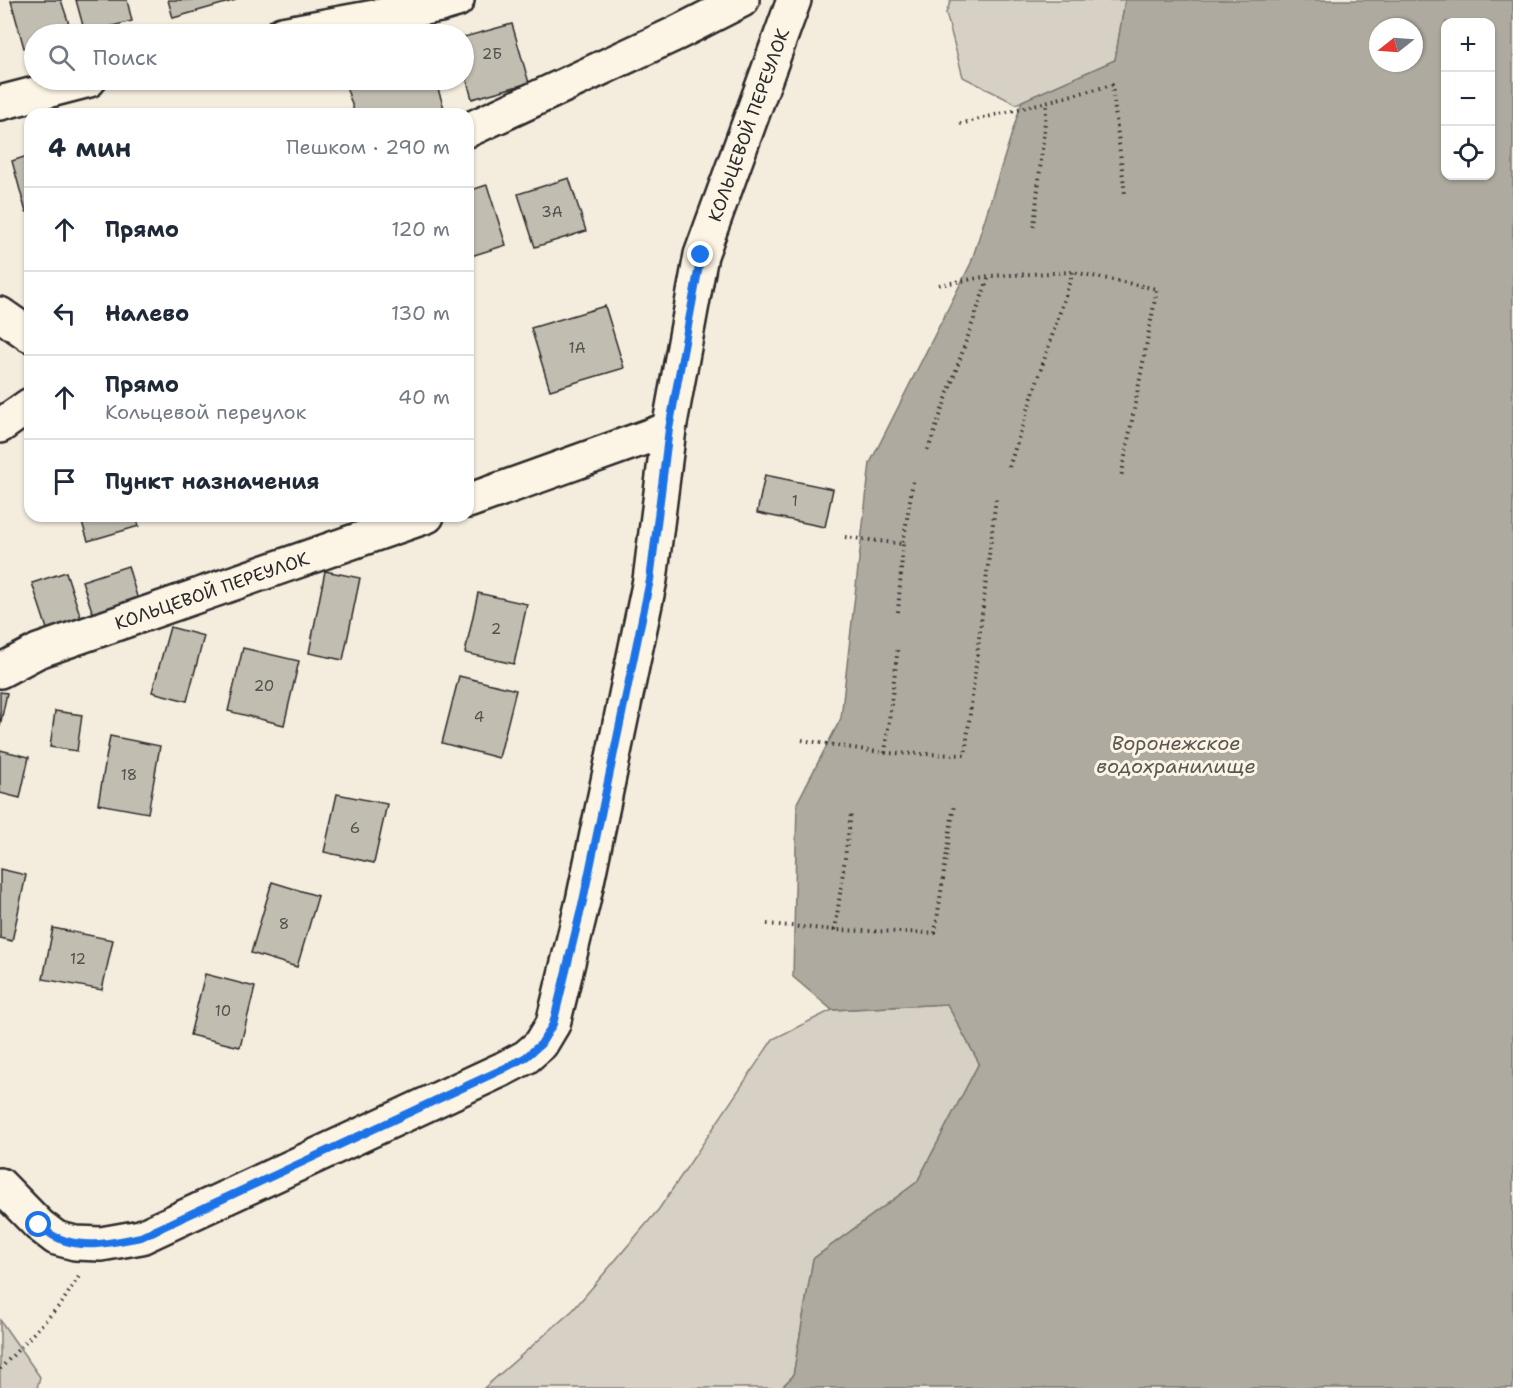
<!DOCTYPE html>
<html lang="ru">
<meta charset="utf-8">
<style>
:root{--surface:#fff;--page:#f2f2f3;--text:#1f2937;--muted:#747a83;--line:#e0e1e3}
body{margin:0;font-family:"Shantell Sans",sans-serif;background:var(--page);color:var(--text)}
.controls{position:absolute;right:18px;top:18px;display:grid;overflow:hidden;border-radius:12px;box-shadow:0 2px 4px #0004}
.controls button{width:54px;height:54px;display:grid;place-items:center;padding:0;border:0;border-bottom:2px solid var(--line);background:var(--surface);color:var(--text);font:30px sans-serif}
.compass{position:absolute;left:1369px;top:18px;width:54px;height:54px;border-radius:50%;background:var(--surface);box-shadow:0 2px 4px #0004;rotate:253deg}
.stop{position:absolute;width:18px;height:18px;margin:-14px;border:4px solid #1a73e8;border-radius:50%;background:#fff}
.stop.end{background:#1a73e8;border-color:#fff;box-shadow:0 2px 6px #0008}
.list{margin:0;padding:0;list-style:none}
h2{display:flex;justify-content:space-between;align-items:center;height:78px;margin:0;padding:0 24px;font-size:26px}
h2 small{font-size:20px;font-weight:400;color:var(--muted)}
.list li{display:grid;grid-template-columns:39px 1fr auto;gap:18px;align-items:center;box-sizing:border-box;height:84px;padding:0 24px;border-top:2px solid var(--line)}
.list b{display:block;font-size:22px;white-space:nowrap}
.list p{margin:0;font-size:20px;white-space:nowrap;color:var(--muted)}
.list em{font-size:20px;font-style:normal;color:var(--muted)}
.icon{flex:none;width:33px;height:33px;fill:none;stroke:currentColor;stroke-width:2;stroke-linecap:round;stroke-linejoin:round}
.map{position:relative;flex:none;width:1513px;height:1388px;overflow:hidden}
.search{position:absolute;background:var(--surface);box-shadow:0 2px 4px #0004;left:24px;top:24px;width:450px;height:66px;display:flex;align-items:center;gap:15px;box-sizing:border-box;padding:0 21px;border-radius:33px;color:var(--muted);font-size:22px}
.panel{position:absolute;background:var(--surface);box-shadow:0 2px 4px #0004;left:24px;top:108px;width:450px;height:414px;border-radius:18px}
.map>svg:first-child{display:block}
.green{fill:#d6d1c4;stroke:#807e78;stroke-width:1.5}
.water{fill:#afaaa0;stroke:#7a7771;stroke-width:1.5;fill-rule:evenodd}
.building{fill:#c2bdb1;stroke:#2b2b2b;stroke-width:1.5}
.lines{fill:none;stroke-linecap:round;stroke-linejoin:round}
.minor-casing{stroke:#2b2b2b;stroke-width:38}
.path{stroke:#2b2b2b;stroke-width:4;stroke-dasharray:1.5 4.5;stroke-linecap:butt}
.minor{stroke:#fcf5e5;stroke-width:33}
.route{stroke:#1a73e8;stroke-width:8}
.labels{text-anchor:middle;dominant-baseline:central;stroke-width:6;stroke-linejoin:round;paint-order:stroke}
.number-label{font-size:15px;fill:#51504c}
.street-label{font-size:18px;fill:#2b2b2b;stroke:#fcf5e5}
.water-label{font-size:20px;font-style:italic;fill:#595754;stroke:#fcf5e5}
</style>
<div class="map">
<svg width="1513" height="1388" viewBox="0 0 1513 1388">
<rect width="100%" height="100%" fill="#f4edde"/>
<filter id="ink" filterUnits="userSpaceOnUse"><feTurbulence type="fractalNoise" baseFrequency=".0167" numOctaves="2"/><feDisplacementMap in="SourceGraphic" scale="12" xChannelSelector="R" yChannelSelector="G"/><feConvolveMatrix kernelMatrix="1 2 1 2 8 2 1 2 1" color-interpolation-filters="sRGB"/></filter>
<g filter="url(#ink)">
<path class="green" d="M951,0H1125L1115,60L1016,104L963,77L946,13Z
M947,1004L979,1063L917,1182L813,1259L793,1376L781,1388H484L573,1310L659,1209L773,1039L832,1010Z
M0,1320L40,1377L37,1388H0Z"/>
<path class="water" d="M1125,0H1513V1388H781L793,1376L813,1259L917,1182L979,1063L947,1004L832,1010L793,977L797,803L841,718L870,463L971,263L1022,101L1115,60ZM1446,22H1490V176H1446ZM1378,27H1414V63H1378Z"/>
<path class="building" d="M15,0H61L72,33L34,34V45L24,48L11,1Z
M76,0H127L132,21L85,33Z
M168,0H236L173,18Z
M512,24L529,83L472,99L464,70V37Z
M344,80H435L446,114H355Z
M30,155V211L26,212L12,161Z
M569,178L586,231L535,247L518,194Z
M487,185L506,245L468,257V191Z
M605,306L624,368L550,390L531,328Z
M765,475L833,489L825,527L757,513Z
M80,516H136L139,526L88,541Z
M128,566L138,600L93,614L82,581Z
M325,571L360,578L343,660L309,653Z
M66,572L83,624L49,635L32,583Z
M478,593L527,604L514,664L465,653Z
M170,627L204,636L187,701L152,692Z
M243,648L299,661L284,725L228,711Z
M459,676L516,690L499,758L442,743Z
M0,692L7,693L0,726Z
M55,711L82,715L77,751L50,747Z
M110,736L160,746L148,813L98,804Z
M0,750L29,757L20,798L0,793Z
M337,794L387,804L374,863L324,852Z
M0,869L26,875L12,941L0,938Z
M272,882L318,896L297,967L251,953Z
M53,928L113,940L102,990L43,979Z
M205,974L255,987L240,1047L190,1035Z"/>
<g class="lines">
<defs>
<path id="minor" d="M282,34L440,5L457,0
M0,103L89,80
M468,130L677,33L742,0
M0,314L30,335
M0,426L30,405
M468,501L669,429L701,255L794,0
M0,671L38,651L427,516
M0,1185L39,1225L56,1238L75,1243L101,1244L141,1237L503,1069L526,1057L541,1044L553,1024L583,901L650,580L669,429"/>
</defs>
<use href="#minor" class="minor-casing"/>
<path class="path" d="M960,124L1112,85L1125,194
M1034,227L1047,102
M939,285L989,276L1073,272L1157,289L1121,478
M928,450L989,276
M1009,467L1073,272
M845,537L903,544L913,481
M898,612L903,544
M802,740L885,753L965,755L996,498
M885,753L898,647
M767,924L835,930L935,933L954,804
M835,930L851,814
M0,1369L61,1304L80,1275"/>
<use href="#minor" class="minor"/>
</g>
</g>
<g class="lines" filter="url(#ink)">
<path class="route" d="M39,1225C45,1229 51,1236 58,1238C85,1250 114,1242 141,1237L503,1069L526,1057L541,1044L553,1024L583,901L650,580L669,429L701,255"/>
</g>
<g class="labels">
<g class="number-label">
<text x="492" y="54">2Б</text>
<text x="552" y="212">3А</text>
<text x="577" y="348">1А</text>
<text x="795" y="501">1</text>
<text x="496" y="629">2</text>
<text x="264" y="686">20</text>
<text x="479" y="717">4</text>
<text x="129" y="775">18</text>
<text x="355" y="828">6</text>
<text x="284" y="924">8</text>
<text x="78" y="959">12</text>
<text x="223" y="1011">10</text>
</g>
<g class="street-label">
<text transform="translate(749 125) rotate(-70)">КОЛЬЦЕВОЙ ПЕРЕУЛОК</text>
<text transform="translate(212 591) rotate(-19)">КОЛЬЦЕВОЙ ПЕРЕУЛОК</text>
</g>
<g class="water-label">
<text x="1176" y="743">Воронежское<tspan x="1176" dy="23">водохранилище</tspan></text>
</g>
</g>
</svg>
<div class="controls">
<button>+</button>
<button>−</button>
<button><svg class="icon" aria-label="locate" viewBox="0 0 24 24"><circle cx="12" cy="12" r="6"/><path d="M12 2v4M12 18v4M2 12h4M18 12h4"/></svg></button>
</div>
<svg class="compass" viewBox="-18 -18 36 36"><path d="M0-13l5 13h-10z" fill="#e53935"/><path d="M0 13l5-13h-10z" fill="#747a83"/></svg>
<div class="stop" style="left:39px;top:1225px"></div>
<div class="stop end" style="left:701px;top:255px"></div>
<div class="search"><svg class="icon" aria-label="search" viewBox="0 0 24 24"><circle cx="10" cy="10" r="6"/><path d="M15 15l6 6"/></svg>Поиск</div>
<section class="panel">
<h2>4 мин<small>Пешком · 290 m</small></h2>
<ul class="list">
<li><svg class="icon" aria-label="ahead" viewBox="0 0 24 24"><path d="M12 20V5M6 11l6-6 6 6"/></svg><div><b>Прямо</b></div><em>120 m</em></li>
<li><svg class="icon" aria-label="left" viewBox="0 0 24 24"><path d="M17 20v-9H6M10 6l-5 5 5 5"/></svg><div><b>Налево</b></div><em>130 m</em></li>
<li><svg class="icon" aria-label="ahead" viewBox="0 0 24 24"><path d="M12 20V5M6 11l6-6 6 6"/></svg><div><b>Прямо</b><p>Кольцевой переулок</p></div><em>40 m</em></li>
<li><svg class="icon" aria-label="arrive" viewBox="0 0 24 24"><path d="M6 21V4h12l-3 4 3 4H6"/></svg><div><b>Пункт назначения</b></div></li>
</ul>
</section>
</div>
